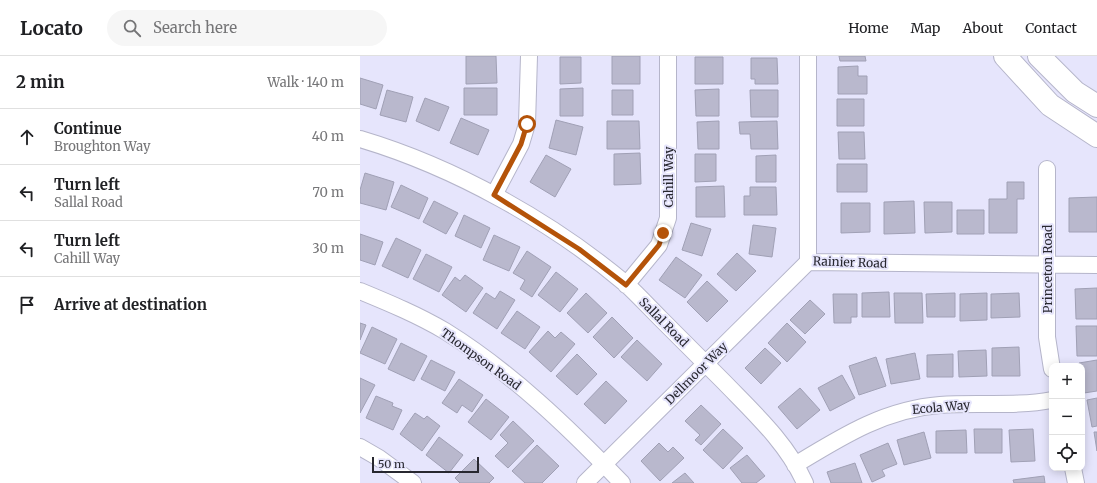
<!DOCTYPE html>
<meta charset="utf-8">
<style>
:root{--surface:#fff;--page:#f6f6f6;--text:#202124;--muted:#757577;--line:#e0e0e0}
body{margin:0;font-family:Merriweather,serif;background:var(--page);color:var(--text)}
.controls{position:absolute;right:12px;bottom:12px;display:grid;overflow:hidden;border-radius:8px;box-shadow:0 2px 10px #0003}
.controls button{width:36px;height:36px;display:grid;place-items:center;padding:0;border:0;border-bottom:1px solid var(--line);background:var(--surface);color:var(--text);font:20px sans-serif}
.scale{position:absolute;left:12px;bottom:10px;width:107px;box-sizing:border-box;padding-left:4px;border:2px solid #282830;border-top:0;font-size:11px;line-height:14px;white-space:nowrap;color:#282830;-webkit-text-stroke:3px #e6e5fc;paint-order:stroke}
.stop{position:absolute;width:12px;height:12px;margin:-9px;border:3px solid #b45309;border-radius:50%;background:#fff}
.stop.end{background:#b45309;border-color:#fff;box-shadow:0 1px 4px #0008}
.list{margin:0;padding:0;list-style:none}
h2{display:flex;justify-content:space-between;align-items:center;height:52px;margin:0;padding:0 16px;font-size:17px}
h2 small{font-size:13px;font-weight:400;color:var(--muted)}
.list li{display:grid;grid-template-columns:26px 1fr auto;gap:12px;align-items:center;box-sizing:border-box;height:56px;padding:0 16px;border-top:1px solid var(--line)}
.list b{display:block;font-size:15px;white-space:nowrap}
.list p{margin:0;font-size:13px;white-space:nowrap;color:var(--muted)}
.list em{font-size:13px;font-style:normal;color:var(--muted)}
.icon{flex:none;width:22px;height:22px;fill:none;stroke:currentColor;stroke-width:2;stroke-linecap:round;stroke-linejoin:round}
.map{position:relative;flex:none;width:737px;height:427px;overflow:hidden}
header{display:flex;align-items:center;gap:24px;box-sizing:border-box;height:56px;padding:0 20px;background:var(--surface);border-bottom:1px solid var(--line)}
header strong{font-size:19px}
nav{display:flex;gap:22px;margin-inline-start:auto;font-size:14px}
.search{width:280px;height:36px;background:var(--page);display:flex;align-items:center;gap:10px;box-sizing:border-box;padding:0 14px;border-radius:22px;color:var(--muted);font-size:15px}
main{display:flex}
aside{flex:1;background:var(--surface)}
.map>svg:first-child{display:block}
.building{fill:#b9b8cd;stroke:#a0a0b5}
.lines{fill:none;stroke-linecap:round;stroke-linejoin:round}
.minor-casing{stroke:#b5b5ca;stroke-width:18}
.primary-casing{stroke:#b5b5ca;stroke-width:24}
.minor{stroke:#fff;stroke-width:16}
.primary{stroke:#fff;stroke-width:22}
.route{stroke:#b45309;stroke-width:5}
.labels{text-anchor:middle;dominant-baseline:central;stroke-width:4;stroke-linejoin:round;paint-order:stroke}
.street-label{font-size:12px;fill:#282830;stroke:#e6e5fc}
</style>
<header>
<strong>Locato</strong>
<div class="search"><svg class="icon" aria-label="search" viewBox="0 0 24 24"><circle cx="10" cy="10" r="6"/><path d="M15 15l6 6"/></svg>Search here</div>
<nav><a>Home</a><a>Map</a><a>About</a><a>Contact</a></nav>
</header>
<main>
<aside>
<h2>2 min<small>Walk · 140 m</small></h2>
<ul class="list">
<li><svg class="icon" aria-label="ahead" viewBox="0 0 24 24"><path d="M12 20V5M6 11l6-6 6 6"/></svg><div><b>Continue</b><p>Broughton Way</p></div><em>40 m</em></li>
<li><svg class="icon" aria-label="left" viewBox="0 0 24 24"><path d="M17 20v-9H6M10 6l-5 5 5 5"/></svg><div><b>Turn left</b><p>Sallal Road</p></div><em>70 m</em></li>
<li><svg class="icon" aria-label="left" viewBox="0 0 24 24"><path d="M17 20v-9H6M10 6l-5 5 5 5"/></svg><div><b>Turn left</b><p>Cahill Way</p></div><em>30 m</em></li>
<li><svg class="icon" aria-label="arrive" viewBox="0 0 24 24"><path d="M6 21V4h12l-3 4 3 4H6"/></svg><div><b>Arrive at destination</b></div></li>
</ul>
</aside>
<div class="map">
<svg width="737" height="427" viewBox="0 0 737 427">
<rect width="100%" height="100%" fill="#e6e5fc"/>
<path class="building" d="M106,0H136L137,27L106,28Z
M252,0H280V28H252Z
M479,0H505L506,5H480Z
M200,1H221V27L200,28Z
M335,1H363V28H335Z
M391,2H417L418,28H395V23H391Z
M498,10V20H507V38H478V11Z
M0,22L23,29L16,53L0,48Z
M104,32H137V59H104Z
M223,32V60H200V33Z
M359,33V60H336L335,34Z
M27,34L53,41L46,66L20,59Z
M252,34H273V59H252Z
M390,34H418V61H391Z
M65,42L89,51L79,75L56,65Z
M477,43H504V70H477Z
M101,62L129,74L118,99L90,87Z
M196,64L223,71L216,99L189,92Z
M247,65H279L280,93H247Z
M359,65V93H338L337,66Z
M417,65L418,93H391L390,78H380L379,66Z
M478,76H504L505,103H479Z
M280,97L281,128L254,129V98Z
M335,98H356V125L335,126Z
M186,99L211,113L195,141L170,126Z
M416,99V126H396V100Z
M477,108H507V136H477Z
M5,117L34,126L26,154L0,147V134Z
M647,126H664V143H657V177H629V143H647Z
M41,129L68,142L59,163L31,151Z
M364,130L365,161H336V131Z
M390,131H416L417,159H384V140H390Z
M737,141V176H709V142Z
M74,145L98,157L86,178L63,166Z
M554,145L555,177L524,178V146Z
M564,146H592V176L565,177Z
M481,147H510V176L481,177Z
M597,154H624V178H597Z
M104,159L130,172L121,192L95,180Z
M331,167L351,173L342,200L322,194Z
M393,169L416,172L412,201L389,198Z
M0,178L23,186L15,209L0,204Z
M134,179L160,191L149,215L123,204Z
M36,182L61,194L48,222L22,210Z
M167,195L191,211L172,241L160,233L165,224L153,217Z
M377,197L396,215L376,235L357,218Z
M66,198L92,211L79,236L53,223Z
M316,201L342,219L325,242L299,224Z
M196,216L218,233L200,256L178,239Z
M105,219L123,232L106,256L82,239L95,221L100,225Z
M347,225L368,245L347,266L327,246Z
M737,232V263H716L715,233Z
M140,235L155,244L137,273L113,257L126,237L135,243Z
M529,236L530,261H502V237Z
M226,237L247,257L228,277L207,257Z
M534,237H562L563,267H535Z
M595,237V261H567L566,238Z
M627,237V264L600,265V238Z
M659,237L660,261L631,262V238Z
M473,238H497V261H491V267H474Z
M450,244L465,258L445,278L430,264Z
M157,255L180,271L165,293L141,277Z
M252,261L273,282L254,302L233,281Z
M0,267L6,269L0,284Z
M427,267L446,286L427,306L408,287Z
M716,270H737V300H717Z
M12,271L37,283L25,308L0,297Z
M188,275L195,282L201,276L215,288L191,316L169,296Z
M277,284L302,308L287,325L261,301Z
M41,287L67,300L54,325L28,313Z
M659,291L660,320H632V292Z
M405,292L421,307L401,328L385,312Z
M626,294L627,320L599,321L598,295Z
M555,297L560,323L531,328L526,303Z
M217,298L237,318L217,339L196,320Z
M593,298V321H567V299Z
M516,301L526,330L499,339L489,310Z
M71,304L95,316L85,335L61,323Z
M737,304V335L724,337L722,310H720L719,307Z
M482,319L495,342L470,355L458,332Z
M0,322L15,329L0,357Z
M99,323L123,339L112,356L102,349L97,357L82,347Z
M246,325L267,345L245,368L224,348Z
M440,332L460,354L437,373L418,351Z
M16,340L33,347L32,350L42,354L33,374L6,362Z
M737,342V370L732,371L727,344Z
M126,343L149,361L131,384L108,366Z
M341,349L361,368L341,389L335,384L340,379L325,365Z
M55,357L64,363L67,360L80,370L62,395L40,378Z
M153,365L174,385L148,412L135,400L148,387L140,379Z
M363,373L383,392L363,413L343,394Z
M614,373H642V397H615Z
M673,373L675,405L651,406L649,374Z
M606,374L607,397H576V375Z
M564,376L571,402L544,409L537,384Z
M734,376H737V395Z
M79,381L103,399L89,417L66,399Z
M299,387L308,396L313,391L324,402L300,425L281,405Z
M528,387L537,408L522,414L525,420L512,426L500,399Z
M177,389L199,410L182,427H165L152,415Z
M387,399L405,420L396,427H382L370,412Z
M114,403L134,422L129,427H100L95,422Z
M495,407L502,427H471L467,416Z
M325,417L334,427H312Z
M684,420L685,427H654L653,424Z"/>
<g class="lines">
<defs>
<path id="minor" d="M0,83C94,111 191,165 266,228C278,239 289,251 300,262C322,284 343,305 364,326C394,357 427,387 445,427
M687,113V281L692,313
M134,139L161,88L167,68L169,0
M448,206L737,209
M448,206V0
M266,229L299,189L308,162V0
M0,235C29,247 58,259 85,275C151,316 208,371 262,427
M0,391L19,402L53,427
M435,409C481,381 525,353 580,349C617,346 655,351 692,344
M713,412L716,427
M225,427L448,206"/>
<path id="primary" d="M645,0L690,49L737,80
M679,0L715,36L737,50"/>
</defs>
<use href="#minor" class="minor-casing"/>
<use href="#primary" class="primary-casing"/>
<use href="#minor" class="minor"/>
<use href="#primary" class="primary"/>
</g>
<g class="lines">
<path class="route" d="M167,68L161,88L134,139L219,193L266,229L299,189L303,177"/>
</g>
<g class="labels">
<g class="street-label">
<text transform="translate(308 121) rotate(-90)">Cahill Way</text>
<text transform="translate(490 206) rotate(2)">Rainier Road</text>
<text transform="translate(687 213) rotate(-90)">Princeton Road</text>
<text transform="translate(304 266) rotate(45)">Sallal Road</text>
<text transform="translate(121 303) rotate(36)">Thompson Road</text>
<text transform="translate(336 317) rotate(-45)">Dellmoor Way</text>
<text transform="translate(581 351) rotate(-5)">Ecola Way</text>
</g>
</g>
</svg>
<div class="controls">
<button>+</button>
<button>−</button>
<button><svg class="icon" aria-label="locate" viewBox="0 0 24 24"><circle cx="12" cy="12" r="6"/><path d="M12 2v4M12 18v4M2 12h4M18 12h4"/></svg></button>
</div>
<div class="scale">50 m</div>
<div class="stop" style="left:167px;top:68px"></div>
<div class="stop end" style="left:303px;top:177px"></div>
</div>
</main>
